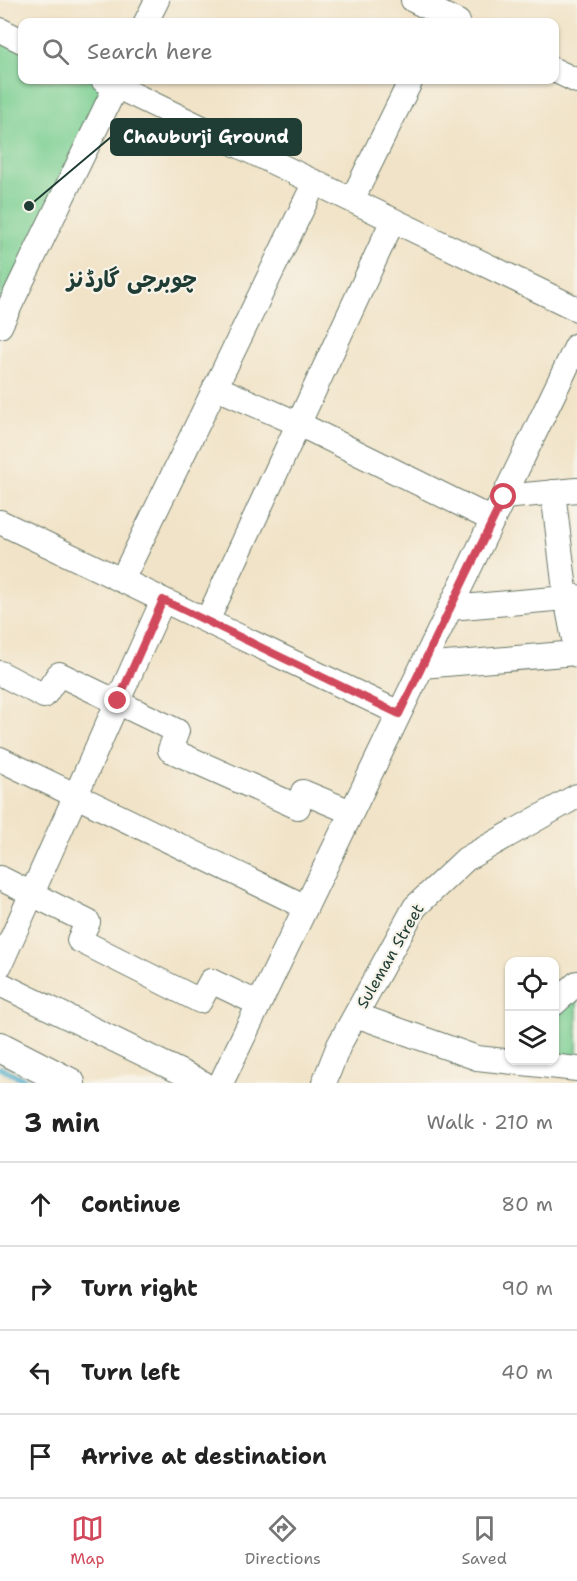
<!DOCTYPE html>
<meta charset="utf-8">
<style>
:root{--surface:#fff;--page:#f6f6f6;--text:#222;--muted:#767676;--line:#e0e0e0;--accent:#d1495b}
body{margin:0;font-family:"Shantell Sans","Playpen Sans Arabic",sans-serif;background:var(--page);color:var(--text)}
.controls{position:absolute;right:18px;bottom:18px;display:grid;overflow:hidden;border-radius:12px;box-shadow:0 2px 4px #0004}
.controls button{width:54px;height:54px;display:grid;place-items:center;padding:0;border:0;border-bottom:2px solid var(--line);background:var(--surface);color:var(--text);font:30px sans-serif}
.stop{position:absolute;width:18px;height:18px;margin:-14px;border:4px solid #d1495b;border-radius:50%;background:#fff}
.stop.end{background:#d1495b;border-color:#fff;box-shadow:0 2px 6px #0008}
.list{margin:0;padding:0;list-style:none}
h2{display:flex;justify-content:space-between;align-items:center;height:78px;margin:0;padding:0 24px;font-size:26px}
h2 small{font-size:20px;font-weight:400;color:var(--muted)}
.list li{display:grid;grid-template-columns:39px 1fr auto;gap:18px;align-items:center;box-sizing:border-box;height:84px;padding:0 24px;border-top:2px solid var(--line)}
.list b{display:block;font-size:22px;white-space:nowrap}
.list em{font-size:20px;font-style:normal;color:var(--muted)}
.icon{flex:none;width:33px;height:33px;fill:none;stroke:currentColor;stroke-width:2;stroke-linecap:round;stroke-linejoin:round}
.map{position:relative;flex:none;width:577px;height:1083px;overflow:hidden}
.search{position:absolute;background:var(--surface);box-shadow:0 2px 4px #0004;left:18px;right:18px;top:18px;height:66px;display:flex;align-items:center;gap:15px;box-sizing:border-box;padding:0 21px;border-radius:12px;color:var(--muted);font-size:22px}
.sheet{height:414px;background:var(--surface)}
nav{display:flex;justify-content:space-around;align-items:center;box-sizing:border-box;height:84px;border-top:2px solid var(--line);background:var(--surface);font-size:16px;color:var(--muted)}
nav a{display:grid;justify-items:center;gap:3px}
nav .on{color:var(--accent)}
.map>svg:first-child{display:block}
.green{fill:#7acf92;stroke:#4c8663;stroke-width:1.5}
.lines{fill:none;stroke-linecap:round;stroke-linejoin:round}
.stream{stroke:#4bacca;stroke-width:6}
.minor-casing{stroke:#687767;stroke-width:26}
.major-casing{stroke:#687767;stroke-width:32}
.minor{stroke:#fff;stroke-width:24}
.major{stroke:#fff;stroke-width:30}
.route{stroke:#d1495b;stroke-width:8}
.labels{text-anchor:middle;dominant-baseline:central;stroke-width:4.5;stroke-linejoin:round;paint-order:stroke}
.street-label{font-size:16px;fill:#1f3d34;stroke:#f7f3e8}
.district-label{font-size:22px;font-weight:bold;fill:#1f3d34;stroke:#f7f3e8}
.leader{fill:none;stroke:#1f3d34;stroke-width:2}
.callout-dot{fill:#1f3d34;stroke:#f7f3e8;stroke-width:2}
.callout{fill:#1f3d34;stroke:#1f3d34;stroke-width:2}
.callout-label{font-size:18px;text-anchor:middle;font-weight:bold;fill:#fff}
</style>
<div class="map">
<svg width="577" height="1083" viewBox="0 0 577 1083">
<rect width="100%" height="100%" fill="#f7f3e8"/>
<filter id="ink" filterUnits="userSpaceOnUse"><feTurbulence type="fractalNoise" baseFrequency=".0167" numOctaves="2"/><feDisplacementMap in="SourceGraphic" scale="12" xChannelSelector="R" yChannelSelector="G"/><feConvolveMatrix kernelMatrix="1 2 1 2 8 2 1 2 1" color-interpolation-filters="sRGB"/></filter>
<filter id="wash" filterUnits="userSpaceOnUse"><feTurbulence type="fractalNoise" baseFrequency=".008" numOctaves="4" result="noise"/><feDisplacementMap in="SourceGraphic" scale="24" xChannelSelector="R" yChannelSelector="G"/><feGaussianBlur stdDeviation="1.35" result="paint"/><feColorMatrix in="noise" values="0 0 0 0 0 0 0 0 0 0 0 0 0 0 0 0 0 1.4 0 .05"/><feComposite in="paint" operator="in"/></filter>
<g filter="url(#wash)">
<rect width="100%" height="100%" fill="#f1e3c7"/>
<path class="green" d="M0,30L22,41V80H103L116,86L0,326Z
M577,991V1067L554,1060L555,1015Z"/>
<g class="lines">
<path class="stream" d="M0,1068L32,1083"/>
</g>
</g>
<g filter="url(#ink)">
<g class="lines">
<defs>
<path id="minor" d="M413,0L458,22
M146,22L157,0
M0,30L22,41
M554,70L577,81
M103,80L577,309
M352,200L411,80
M0,326L119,80
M215,387L299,424L493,520
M553,492L566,598L577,655
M504,497L577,490
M0,522L399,713
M122,580L315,182
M450,608L577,597
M207,621L393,220
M422,666L576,653
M0,673L44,696L59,674L177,731L170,750L298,807L303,792L351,812
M0,759L306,907
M0,878L88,922L79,940L200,1001L211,981L259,1004
M0,965L163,600
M0,984L203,1083
M554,1004L577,983
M356,1015L477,1058L577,1069
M221,1083L577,345
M324,1083L339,1045L415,907L466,859L577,796"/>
<path id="major" d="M0,1047L70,1083"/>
</defs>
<use href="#minor" class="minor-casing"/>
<use href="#major" class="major-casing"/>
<use href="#minor" class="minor"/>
<use href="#major" class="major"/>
</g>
</g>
<g class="lines" filter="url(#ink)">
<path class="route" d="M118,701L163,600L399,714L504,497"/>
</g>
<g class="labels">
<g class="street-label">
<text transform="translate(390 956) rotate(-60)">Suleman Street</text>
</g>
<g class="district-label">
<text x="132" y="279">چوبرجی گارڈنز</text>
</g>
</g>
<path class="leader" d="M29 206L111 137"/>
<circle class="callout-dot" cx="29" cy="206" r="6"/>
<rect class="callout" x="111" y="119" width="190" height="36" rx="6"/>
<g class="callout-label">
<text x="206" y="143">Chauburji Ground</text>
</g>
</svg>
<div class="controls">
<button><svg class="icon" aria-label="locate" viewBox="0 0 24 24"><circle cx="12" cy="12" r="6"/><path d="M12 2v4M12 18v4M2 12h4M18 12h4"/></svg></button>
<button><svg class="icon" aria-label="layers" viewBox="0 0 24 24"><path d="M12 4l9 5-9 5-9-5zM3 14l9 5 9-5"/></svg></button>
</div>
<div class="stop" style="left:504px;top:497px"></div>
<div class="stop end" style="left:118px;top:701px"></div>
<div class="search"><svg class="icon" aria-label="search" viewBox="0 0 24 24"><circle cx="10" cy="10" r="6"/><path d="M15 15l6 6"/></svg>Search here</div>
</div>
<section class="sheet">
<h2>3 min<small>Walk · 210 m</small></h2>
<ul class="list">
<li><svg class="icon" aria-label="ahead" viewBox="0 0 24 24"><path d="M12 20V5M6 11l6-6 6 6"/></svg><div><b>Continue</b></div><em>80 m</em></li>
<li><svg class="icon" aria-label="right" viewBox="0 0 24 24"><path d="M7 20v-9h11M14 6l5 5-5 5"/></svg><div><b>Turn right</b></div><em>90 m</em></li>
<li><svg class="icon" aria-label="left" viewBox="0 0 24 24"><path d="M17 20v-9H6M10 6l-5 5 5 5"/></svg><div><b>Turn left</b></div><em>40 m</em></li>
<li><svg class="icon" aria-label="arrive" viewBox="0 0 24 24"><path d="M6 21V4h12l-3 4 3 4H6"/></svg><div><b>Arrive at destination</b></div></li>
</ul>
</section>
<nav>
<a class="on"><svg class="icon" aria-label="map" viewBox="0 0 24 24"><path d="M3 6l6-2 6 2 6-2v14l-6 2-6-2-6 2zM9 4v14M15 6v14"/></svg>Map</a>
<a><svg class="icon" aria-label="directions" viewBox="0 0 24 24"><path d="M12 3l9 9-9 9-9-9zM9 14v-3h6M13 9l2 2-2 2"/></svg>Directions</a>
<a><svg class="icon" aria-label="saved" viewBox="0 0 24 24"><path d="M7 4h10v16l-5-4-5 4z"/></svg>Saved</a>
</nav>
